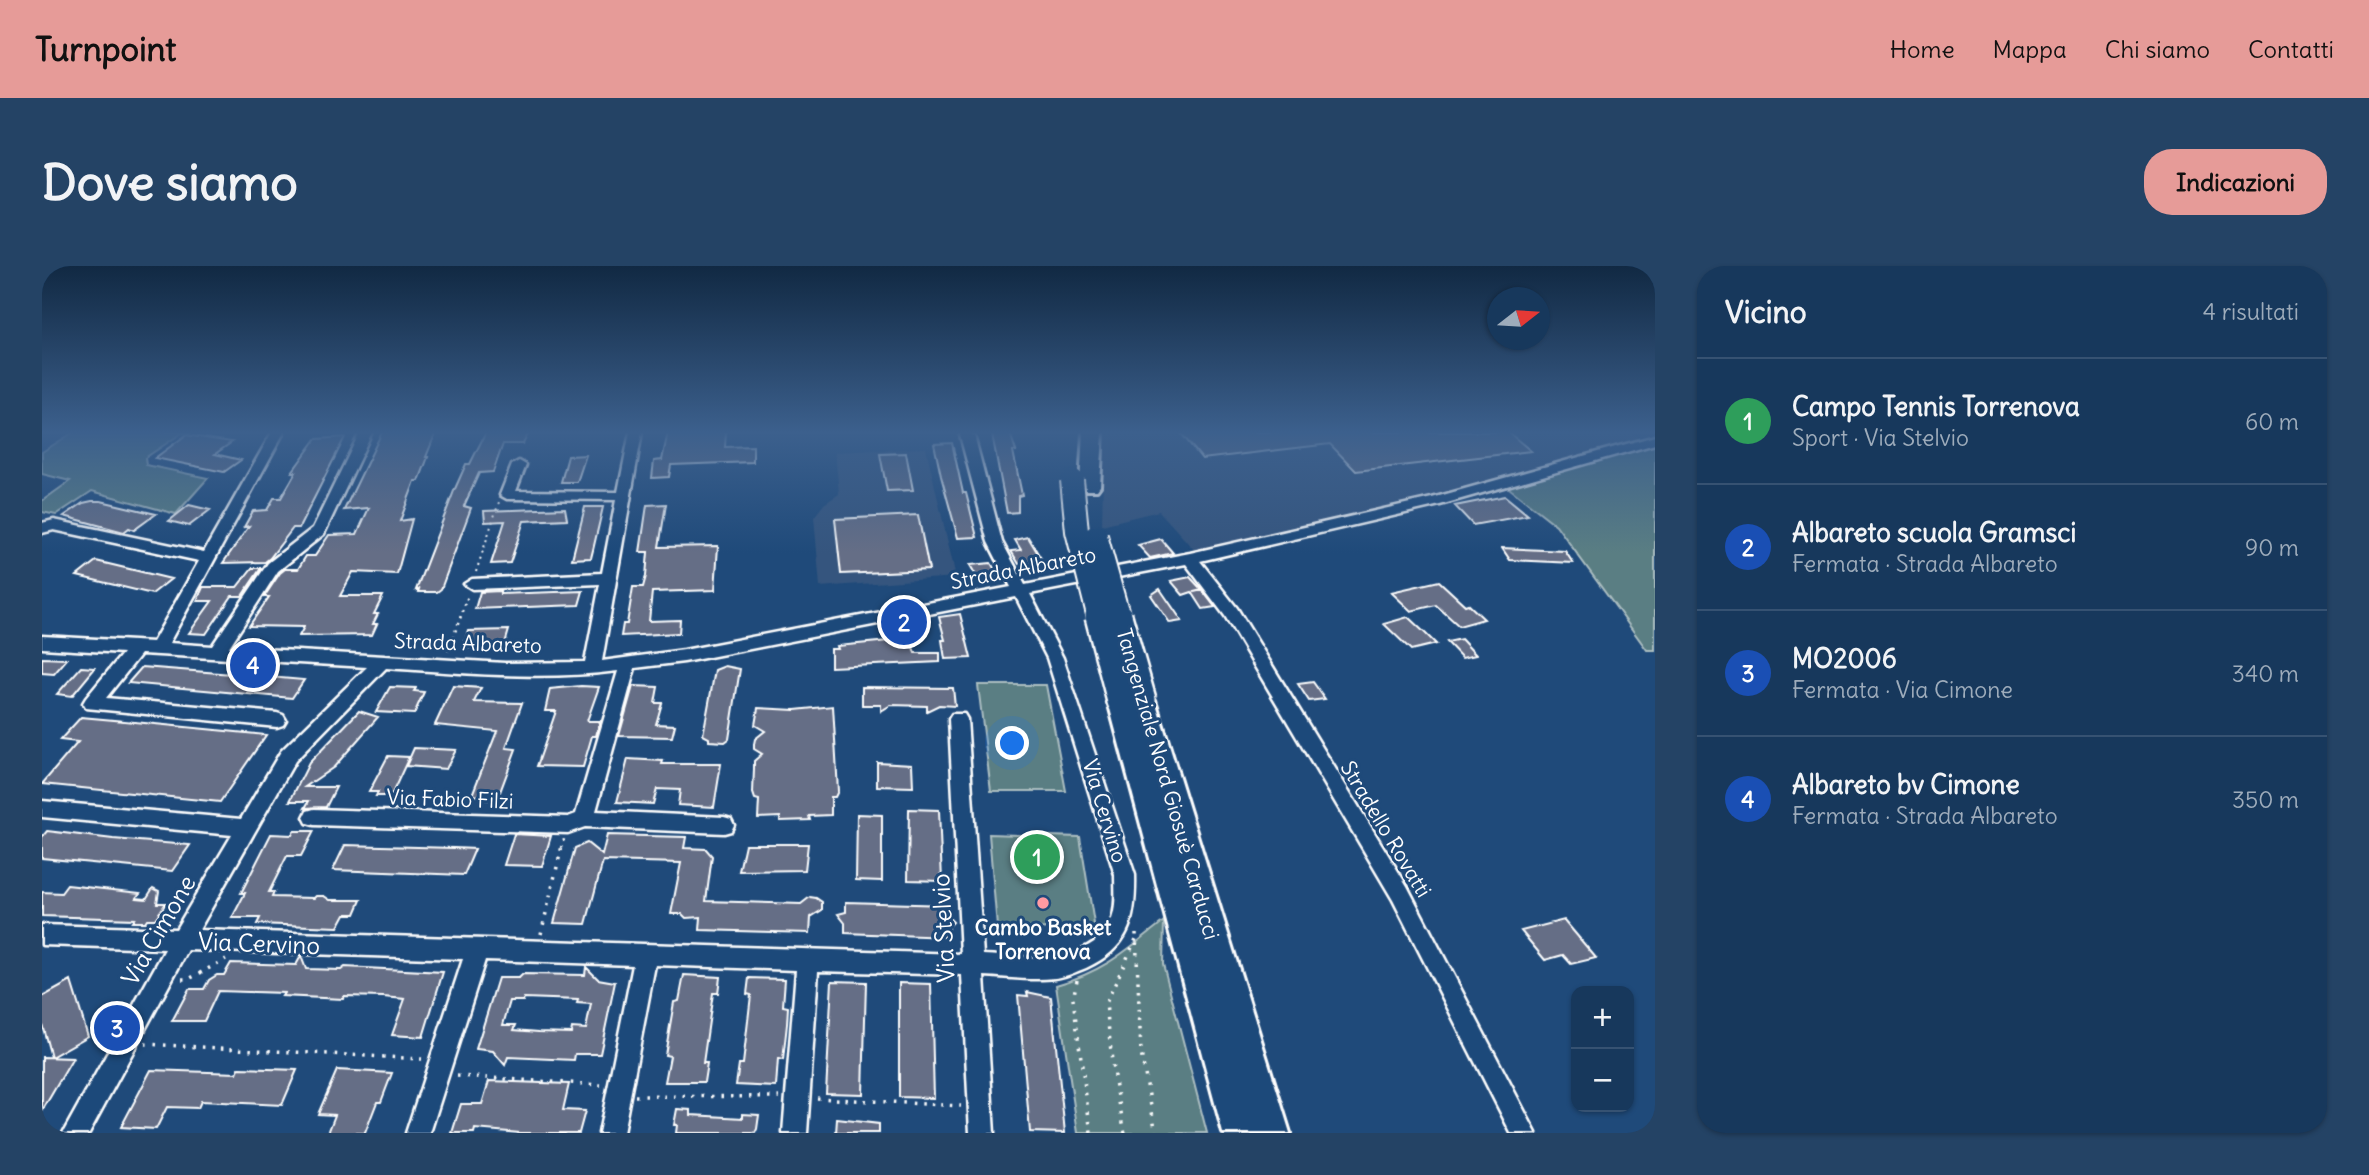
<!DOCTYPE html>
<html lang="it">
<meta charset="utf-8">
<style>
:root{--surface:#17385c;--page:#244365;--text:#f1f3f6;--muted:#9eacbb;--line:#365272;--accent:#e69b98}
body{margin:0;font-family:Delius,sans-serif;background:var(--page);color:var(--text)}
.controls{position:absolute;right:21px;bottom:21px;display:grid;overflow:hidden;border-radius:14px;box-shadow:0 2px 5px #0004}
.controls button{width:63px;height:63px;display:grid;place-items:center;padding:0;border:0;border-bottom:2px solid var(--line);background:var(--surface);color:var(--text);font:35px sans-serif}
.compass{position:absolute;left:1445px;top:21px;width:63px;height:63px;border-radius:50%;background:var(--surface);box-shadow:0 2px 5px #0004;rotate:73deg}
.you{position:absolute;left:971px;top:478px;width:24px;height:24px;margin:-18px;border:5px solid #fff;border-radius:50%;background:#1a73e8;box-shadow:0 0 0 10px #1a73e833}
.badge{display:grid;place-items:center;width:46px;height:46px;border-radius:50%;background:var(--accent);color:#fff;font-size:23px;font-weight:700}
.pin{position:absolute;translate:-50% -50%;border:4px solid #fff;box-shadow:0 2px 7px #0006}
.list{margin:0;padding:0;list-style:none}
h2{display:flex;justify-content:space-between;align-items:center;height:91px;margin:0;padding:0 28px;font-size:30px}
h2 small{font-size:23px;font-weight:400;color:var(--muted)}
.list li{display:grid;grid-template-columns:46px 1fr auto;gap:21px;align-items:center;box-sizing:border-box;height:126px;padding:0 28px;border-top:2px solid var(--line)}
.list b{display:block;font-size:26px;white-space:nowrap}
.list p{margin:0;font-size:23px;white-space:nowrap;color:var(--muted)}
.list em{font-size:23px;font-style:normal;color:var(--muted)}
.map{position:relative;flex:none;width:1613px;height:867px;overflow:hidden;border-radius:28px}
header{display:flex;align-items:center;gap:42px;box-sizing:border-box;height:98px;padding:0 35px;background:var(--accent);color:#111}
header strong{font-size:33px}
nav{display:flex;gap:38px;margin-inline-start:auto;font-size:24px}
.intro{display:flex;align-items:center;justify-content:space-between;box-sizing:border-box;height:168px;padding:0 42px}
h1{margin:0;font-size:49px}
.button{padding:18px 32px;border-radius:28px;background:var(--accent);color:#111;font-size:24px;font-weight:700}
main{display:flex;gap:42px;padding:0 42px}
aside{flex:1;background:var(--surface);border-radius:28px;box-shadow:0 2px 5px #0004}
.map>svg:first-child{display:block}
.built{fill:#34557e}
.green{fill:#5a7e83;stroke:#acbec1;stroke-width:2}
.building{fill:#656e86;stroke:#fff;stroke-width:2;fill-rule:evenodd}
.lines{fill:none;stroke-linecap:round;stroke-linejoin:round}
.minor-casing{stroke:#fff;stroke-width:5}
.highway-casing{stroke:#fff;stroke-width:6}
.path-far2{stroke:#fff;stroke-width:2;stroke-dasharray:2 4.5;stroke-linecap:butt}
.path-far1{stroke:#fff;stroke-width:2.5;stroke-dasharray:2 5;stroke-linecap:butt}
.path{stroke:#fff;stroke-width:3.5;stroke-dasharray:2.5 7;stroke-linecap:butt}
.minor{fill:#1f4a7a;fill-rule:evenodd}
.highway{fill:#1f4a7a;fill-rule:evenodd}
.highway-bridge-far1-casing{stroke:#fff;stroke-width:26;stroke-linecap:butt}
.highway-bridge-casing{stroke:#fff;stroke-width:32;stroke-linecap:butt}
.highway-bridge-far1{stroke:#1f4a7a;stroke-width:22}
.highway-bridge{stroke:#1f4a7a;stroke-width:27}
.poi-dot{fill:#ff9aa2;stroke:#1f4a7a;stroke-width:2.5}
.labels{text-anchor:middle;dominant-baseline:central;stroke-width:6;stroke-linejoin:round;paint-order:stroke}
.street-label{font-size:21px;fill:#fff;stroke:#1f4a7a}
.poi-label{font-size:21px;font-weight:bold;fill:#fff;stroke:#1f4a7a}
.near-street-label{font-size:24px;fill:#fff;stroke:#1f4a7a}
</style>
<header>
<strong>Turnpoint</strong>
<nav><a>Home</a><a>Mappa</a><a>Chi siamo</a><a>Contatti</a></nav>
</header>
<div class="intro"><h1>Dove siamo</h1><a class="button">Indicazioni</a></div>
<main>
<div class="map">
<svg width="1613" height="867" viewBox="0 0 1613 867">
<rect width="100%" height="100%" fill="#1f4a7a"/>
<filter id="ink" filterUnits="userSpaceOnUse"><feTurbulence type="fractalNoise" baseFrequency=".0143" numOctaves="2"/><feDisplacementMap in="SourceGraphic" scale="14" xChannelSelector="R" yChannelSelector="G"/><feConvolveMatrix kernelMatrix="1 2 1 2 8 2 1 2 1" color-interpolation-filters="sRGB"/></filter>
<g filter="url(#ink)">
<path class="built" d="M1062,166H1589L1600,174L1395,232L1154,286L1117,245L1060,259Z
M884,182L914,311L778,321L772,251L782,238L797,228L793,186Z"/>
<path class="green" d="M32,166H151L147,168L140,167L103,192L104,199L166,212L134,248L50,225L14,249L0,246V235L28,215L0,208V186Z
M1613,171V384H1605L1514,259L1458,215Z
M936,419H1004L1024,525H949Z
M947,568L1038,571L1053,664L955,661Z
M1122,655L1121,698L1165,867H1036L1014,719C1061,706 1084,685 1122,655Z"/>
<path class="building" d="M340,166H394L384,191H386L377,215H373L358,255L370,253L355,308L311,306L298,330H341L332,348H336L331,358H335L330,369L257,370L262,361L207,360L227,331H222L238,307L243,303H256L264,290H273L287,269L315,268L327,242L302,244Z
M444,166H487L481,178H461L451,206L437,207L422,240L429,242L399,323L395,326H376L377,323L374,324L412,225L424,198H428Z
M626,166H684L683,181L711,180V196L629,199L627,211L610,212L612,195L620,194Z
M1138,166H1466L1489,185L1314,205L1288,178L1160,193Z
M968,167L974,185H971L980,229L976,230V246L965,247L950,168Z
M144,169L190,176L173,188L199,194L182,206L113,192Z
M303,171L257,262H251L228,292L223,296L181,297L207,260L202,261L211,245L225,244L232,232H239L254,206H250L274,173Z
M910,177L921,227H924L935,271L916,272L899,210L892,178Z
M864,187L871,224L845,225L838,188Z
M544,189L535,216H519L526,190Z
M1463,230L1486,249L1431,259L1413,240Z
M50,235H59L114,248L92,264L87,262L82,266L22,250L41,237Z
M624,238L617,281L676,280L673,324L610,326L607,355L638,354L637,367L579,370L581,358H585L591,321H601L604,310L606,286H598L605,239Z
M147,239L168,244L147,260L127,255Z
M543,241H561L551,284L549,292L530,293Z
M523,242L525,253L482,255L468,297L449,298L463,255L443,256L442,245Z
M876,249L887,304L799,308L793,253Z
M986,271L1000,294L977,298L969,285L979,284L973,274Z
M1119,273L1131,287L1108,292L1096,279Z
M1460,282L1523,285L1531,297L1468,294Z
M54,295L129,313L110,328L35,310Z
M949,297L956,309L936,313L928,299Z
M210,302H219L200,330H190L164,368L147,367L170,335H155L161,321H195Z
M1148,311L1160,324L1152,326L1160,324L1173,341L1161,343L1150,326L1141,329L1129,315Z
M1397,315L1423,339L1426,338L1442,353L1417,360L1394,339L1369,345L1349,326Z
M1118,323L1140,355L1128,357L1109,329Z
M458,325V328L541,325L537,339L433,343L438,326Z
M918,348L929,392L903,393L900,374H903L897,351Z
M1366,351L1383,367L1394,378L1369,384L1342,358Z
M865,362L873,387H898V396L789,401V383H796L795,380L846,375L843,365Z
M467,364L462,381L421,382L426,365Z
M1419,373L1434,389L1420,392L1405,376Z
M0,392L25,393L12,408L0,407Z
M683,400L698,403L687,473L683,476L667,475V472L661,469L673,404Z
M39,401L53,402L30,430L15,428Z
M100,401L203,409L262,414L250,432L86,417Z
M1271,416L1283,433L1267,435L1256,418Z
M411,420L439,422L432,436L480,437L464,482L474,483L455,534L439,533L440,530L430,529L455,465L393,459Z
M539,420L557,421L545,455H558L554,470H550L541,501L495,500L514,445H503L508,423Z
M591,420L616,421L613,437H620L614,458L633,459L630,471L577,470Z
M348,421L374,422L372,425L382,426L372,448L334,446Z
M820,421L911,422L913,440L897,439L885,445V440L849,439L839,445V439H820Z
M791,440L796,525L793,531H789V549L767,550L768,554L738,555V551L716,552L717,534L713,533L711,527L712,503V495L720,488L712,483V478L713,473L723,465L713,459L716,442L753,444Z
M317,445L336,451L292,501L263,521H294L284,541L263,542L267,535H248L267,497Z
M39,451L72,454L224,469L178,536L0,518L36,476L18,474Z
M372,482L414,484L404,503L364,500Z
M346,490L367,491L349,530H334L336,526H327Z
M586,493L621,495L620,498H679L672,541L636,539L638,524L615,523L611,538L575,536Z
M835,496L870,498L871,521L835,520Z
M867,543L897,544L900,615L866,614Z
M815,548L840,549V615L814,614Z
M5,565L71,573L148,579L130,605L0,592V571Z
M252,565H272L259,590H245L227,626H232L230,631L272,632L274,630H282L288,634H319L313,648H303L296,661L215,658L218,652H190L203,627H199L229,568L250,569Z
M472,568L509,570L500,600L462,599Z
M565,569L644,571L642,582L664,583L670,590L664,635L759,638L768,631L774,632L780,636V644L769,651L768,667L658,664L659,651L644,652L640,648H629L639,597L561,595L544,658L512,657L533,582L545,577L560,589Z
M703,578H766L763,604L697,605Z
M303,579L412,582L433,583L422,609L291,604Z
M25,619L98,627L94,632L104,633L111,622L117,625L115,637H124L113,653H105L103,656H90L92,653L0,650V626L19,627Z
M804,636L905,639V650L911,656L906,661V671L803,667V657L796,648L804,646Z
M1522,654L1554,692L1529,698L1521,689L1503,694L1479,665Z
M259,690L264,703L299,704L303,701L401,706L381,771L350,769L363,733L341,731L302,730L301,733L240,730L242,727L176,725L162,755H130L147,723H162L167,714L175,709H182L189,697L254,699Z
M544,701L556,713L573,716L558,788H533L532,794L466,791L463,799L451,785L434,783L456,712H477L481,708L543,709ZM482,732L536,734L535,737L549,738L544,763L530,762L529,767L497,766L472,764L474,759H461L468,735H481Z
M642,709L678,711L676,727H671L661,797H665L662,816H623L628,790L623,789L632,736L637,735Z
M707,712L743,713L741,740L746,741L745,758L741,794L736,793L734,821L694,819L697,798H701L709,729L705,728Z
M29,715L46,770L9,791L0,758V731Z
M790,715L824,716L821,828L784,827Z
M857,717L889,718L892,832L857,831Z
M985,726L1009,731L1023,867L988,866L976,729L986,730Z
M0,791L31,792L0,845Z
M197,802L255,804L240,839L159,835L156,842L125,841L114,863L79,861L109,804L195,807Z
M295,804L350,807L339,836H335L323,867H286L293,849L276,848Z
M447,815L527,818L521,844L543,845L537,867H478L433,863L432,867H410L419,838H440Z
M635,843L649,844V849L667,850L701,852V848L717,849L715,863L713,867H634L635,859H632Z
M795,853L837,858V867H794Z"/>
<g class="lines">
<defs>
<path id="minor" d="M230,166H242L127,377L170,380L226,297L271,262L318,166H330L282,268L236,305L187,381L463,397L543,396L558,318L430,323L422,318L430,313L560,307L574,234L465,233L458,229L470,199L477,195L484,199L474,225L576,226L588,166H600L560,395L642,384L969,321L946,276L918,169L923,166L932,169L960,276L983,319L1148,287L1390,232L1613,170V178L1398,239L1158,295L1195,342L1365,620L1494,867H1469L1351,634L1183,350L1144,298L988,328L1021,392L1093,609C1094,653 1088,682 1044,702C1034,706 1023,711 1013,712C990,715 965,711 942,710L952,867H928L920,709L776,705L765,867H741L754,704L613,699L581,867H557L591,699L443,694L388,867H364L421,693L146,684L47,867H21L123,683L0,679V659L134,663L190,569L0,551V535L199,553L239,485L325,401L99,388L64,432L235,447L241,449L244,454L241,459L235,461L44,442L41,437L44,432L81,387L0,382V370L111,376L157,295L12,264L0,267V257L12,254L162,286ZM974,331L1005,392L1073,609C1073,623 1075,640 1070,653C1049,702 982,691 941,689L925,453L922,448H910L907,453L919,688L157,664L253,495L344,402C421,407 499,415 576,405L534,548L526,551L272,543L265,545L262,551L265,557L272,559L526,567L543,561L682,567L689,565L692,559L689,553L682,551L554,545L593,402L642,396Z"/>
<path id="highway" d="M1041,166H1061L1058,220L1055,224H1041L1038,220Z
M1100,424L1109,427L1113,434L1248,867H1181L1066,435L1070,428L1079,425L1089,430Z"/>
</defs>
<use href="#minor" class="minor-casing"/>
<use href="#highway" class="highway-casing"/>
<path class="path-far2" d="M434,306L457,236
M418,352L426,329"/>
<path class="path-far1" d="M406,385L419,350
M520,582L522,573"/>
<path class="path" d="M1094,667L1099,787L1114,867
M499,668L520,580
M140,713H147L184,693
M1035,714L1031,733L1049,867
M103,778L380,793
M415,810L559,819
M593,830L737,831
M775,832L919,840
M1083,867L1071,805L1064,737L1094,673"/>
<use href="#minor" class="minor"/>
<use href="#highway" class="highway"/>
<defs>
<path id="highway-bridge-far1" d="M1030,214L1035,265L1057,352
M1054,270L1077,352"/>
<path id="highway-bridge" d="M1057,350L1079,435
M1076,350L1100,434"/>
</defs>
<use href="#highway-bridge-far1" class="highway-bridge-far1-casing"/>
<use href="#highway-bridge" class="highway-bridge-casing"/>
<use href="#highway-bridge-far1" class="highway-bridge-far1"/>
<use href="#highway-bridge" class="highway-bridge"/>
</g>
</g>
<linearGradient id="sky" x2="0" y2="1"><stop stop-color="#112943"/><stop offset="0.58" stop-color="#3c608d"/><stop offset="1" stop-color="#3c608d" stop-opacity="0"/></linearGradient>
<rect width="1613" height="287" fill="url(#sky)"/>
<circle class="poi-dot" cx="1001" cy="637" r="7"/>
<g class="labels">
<g class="street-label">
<text transform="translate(981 302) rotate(-11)">Strada Albareto</text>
<text transform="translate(426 377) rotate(2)">Strada Albareto</text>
<text transform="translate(1126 518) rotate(74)">Tangenziale Nord Giosuè Carducci</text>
<text transform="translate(408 533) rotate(2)">Via Fabio Filzi</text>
<text transform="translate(1063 545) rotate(73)">Via Cervino</text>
<text transform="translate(1344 563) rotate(59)">Stradello Rovatti</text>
</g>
<g class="poi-label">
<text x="1001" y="661">Cambo Basket<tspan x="1001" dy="24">Torrenova</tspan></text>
</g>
<g class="near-street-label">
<text transform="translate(901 662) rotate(-93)">Via Stelvio</text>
<text transform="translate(116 664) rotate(-60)">Via Cimone</text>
<text transform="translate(217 677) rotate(2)">Via Cervino</text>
</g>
</g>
</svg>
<div class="controls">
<button>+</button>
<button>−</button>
</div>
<svg class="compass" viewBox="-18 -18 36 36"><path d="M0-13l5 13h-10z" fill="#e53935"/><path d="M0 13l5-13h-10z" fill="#9eacbb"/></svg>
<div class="you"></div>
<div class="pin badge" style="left:995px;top:591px;background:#2e9e5b">1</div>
<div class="pin badge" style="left:862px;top:356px;background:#1a4fb4">2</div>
<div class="pin badge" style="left:75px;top:762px;background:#1a4fb4">3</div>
<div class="pin badge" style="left:211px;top:399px;background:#1a4fb4">4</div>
</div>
<aside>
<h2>Vicino<small>4 risultati</small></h2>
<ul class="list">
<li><span class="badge" style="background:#2e9e5b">1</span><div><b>Campo Tennis Torrenova</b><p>Sport · Via Stelvio</p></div><em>60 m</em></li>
<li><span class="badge" style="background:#1a4fb4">2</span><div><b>Albareto scuola Gramsci</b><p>Fermata · Strada Albareto</p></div><em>90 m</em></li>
<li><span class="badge" style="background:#1a4fb4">3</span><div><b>MO2006</b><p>Fermata · Via Cimone</p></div><em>340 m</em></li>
<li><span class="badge" style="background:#1a4fb4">4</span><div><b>Albareto bv Cimone</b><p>Fermata · Strada Albareto</p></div><em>350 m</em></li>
</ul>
</aside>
</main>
